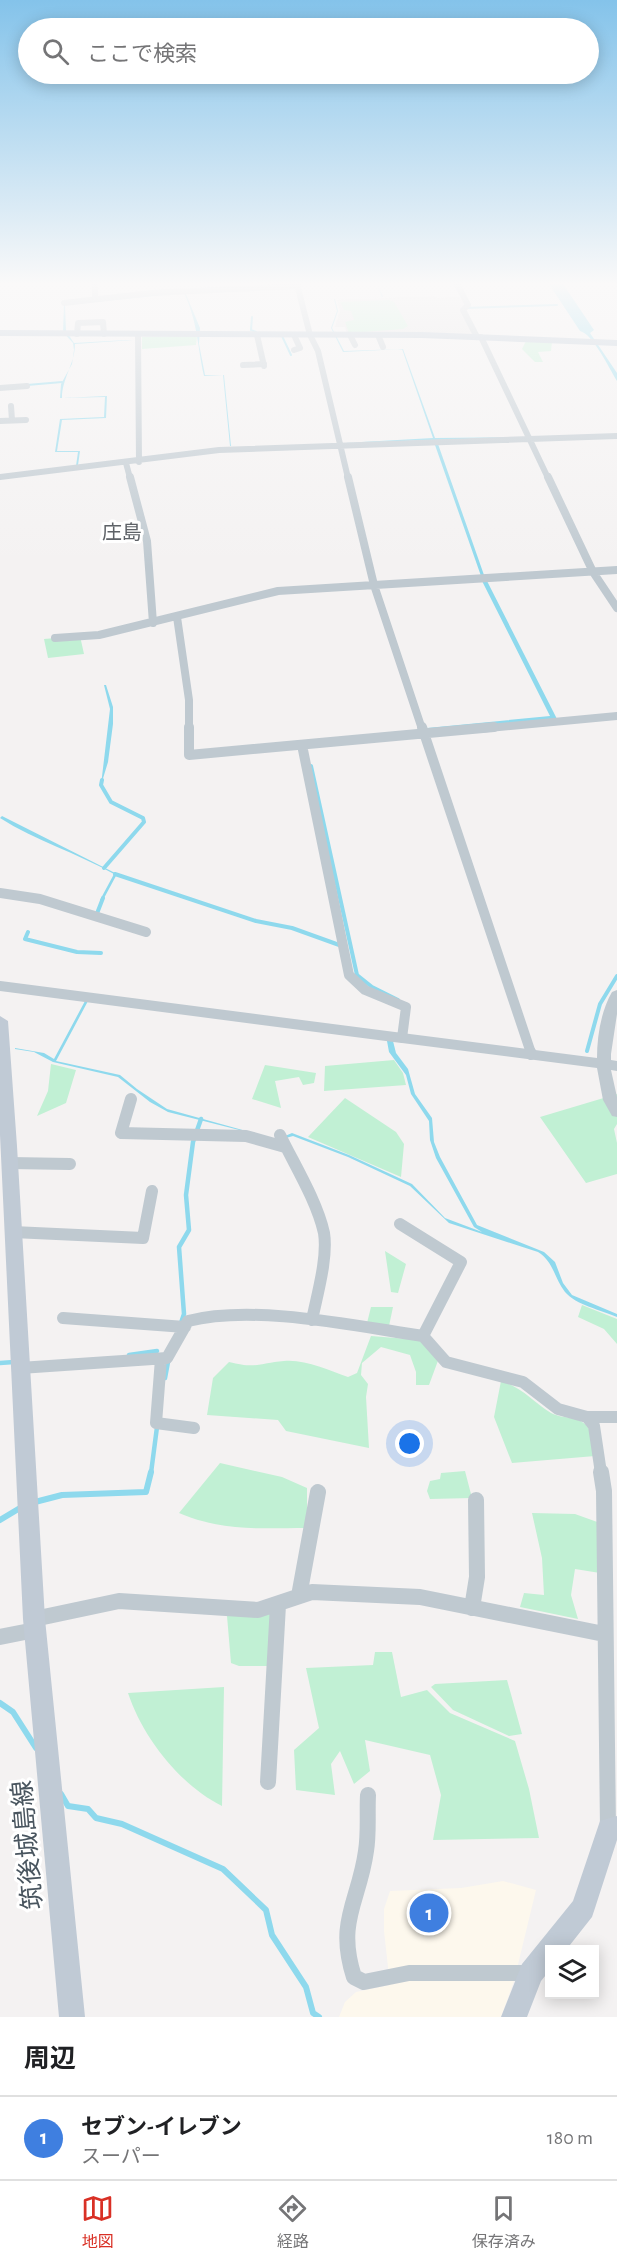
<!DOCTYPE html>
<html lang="ja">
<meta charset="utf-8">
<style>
:root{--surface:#fff;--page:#f6f6f6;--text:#202124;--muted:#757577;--line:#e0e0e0;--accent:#d93025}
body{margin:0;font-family:"Alegreya Sans","Noto Sans JP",sans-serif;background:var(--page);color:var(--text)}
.controls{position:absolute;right:18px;bottom:18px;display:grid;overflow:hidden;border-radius:0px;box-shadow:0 3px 15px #0003}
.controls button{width:54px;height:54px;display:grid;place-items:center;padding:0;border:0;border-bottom:2px solid var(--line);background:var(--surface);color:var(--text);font:30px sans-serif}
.you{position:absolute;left:410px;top:1444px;width:21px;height:21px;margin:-15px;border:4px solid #fff;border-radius:50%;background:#1a73e8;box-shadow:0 0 0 9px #1a73e833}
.badge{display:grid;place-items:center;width:39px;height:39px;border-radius:50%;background:var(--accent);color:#fff;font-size:20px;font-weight:700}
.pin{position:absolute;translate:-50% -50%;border:3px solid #fff;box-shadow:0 2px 6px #0006}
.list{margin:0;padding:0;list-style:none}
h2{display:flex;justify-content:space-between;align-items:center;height:78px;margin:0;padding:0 24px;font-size:26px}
h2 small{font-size:20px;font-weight:400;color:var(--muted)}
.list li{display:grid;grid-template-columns:39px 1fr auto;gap:18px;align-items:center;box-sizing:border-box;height:84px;padding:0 24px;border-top:2px solid var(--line)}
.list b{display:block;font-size:22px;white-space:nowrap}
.list p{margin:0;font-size:20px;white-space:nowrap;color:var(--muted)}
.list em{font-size:20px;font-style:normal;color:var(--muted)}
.icon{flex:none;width:33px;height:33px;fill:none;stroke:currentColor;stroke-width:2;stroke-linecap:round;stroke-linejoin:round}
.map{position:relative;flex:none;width:617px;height:2017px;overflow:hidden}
.search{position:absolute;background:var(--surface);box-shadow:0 3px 15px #0003;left:18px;right:18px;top:18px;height:66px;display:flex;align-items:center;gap:15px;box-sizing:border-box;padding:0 21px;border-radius:33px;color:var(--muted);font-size:22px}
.sheet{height:162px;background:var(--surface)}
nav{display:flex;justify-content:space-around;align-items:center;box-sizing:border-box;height:84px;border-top:2px solid var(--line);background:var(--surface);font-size:16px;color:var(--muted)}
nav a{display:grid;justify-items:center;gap:3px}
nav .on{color:var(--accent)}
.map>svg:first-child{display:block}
.commercial{fill:#fdf8ed}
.education{fill:#e5e3e4}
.green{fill:#c1f0d4}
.water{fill:#8ed9ed}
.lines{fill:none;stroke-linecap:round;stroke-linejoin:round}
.stream-far3{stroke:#8ed9ed;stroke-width:2}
.stream-far2{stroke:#8ed9ed;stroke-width:4}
.stream-far1{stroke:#8ed9ed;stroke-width:4.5}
.stream{stroke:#8ed9ed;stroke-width:6}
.minor-far4{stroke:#bfc9d0;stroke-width:6}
.minor-far3{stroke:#bfc9d0;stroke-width:8}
.minor-far2{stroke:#bfc9d0;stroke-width:10}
.minor-far1{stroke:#bfc9d0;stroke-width:12}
.minor{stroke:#bfc9d0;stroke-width:16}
.tertiary{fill:#bfc9d0;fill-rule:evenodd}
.secondary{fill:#c0cad5;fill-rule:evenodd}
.primary{fill:#b2c1d0;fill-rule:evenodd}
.labels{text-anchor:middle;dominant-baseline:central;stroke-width:6;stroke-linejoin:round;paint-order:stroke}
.far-quarter-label{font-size:20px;fill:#5e6267;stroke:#fff}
.near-street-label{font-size:26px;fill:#49555f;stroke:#fff}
</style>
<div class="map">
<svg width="617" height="2017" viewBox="0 0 617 2017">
<rect width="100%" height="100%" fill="#f4f2f2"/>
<path class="commercial" d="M503,1881L536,1890L514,1981L501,2017H339L345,2002L356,1992L390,1985L384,1931V1909L390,1891L461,1888Z"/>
<path class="education" d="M435,296L437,298L461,297L465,304L461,310L473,335L347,333L345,327H335L340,310L337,300Z"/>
<path class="green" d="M389,300L394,302L408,326L403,329L349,333L345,322L354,320L351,311L344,310L340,302Z
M197,336L196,345L142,349V337Z
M526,341L552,342L551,351L538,352L543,362H535L522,349Z
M80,636L84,654L48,658L44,639Z
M394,1060L403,1073L406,1085L324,1091L325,1066Z
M51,1064L76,1070L66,1103L37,1116L48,1091Z
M265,1065L316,1073L314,1083L303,1085L299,1077L275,1081L281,1108L252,1099Z
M617,1094V1124L614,1129L617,1143V1174L586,1183L540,1117Z
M345,1098L396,1132L404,1144L401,1177L308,1137Z
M385,1251L406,1264L398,1293L391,1292Z
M582,1305L617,1319V1344L604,1329L578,1317Z
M371,1307H393L389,1326L367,1323Z
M371,1336L420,1340L439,1358L429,1385H416V1372L410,1355L381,1347L362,1363L361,1375L368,1384L366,1397L369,1448L286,1431L278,1420L207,1415L213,1378L229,1362C256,1369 260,1363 284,1361C305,1359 328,1370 348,1377L357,1373Z
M501,1381C522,1387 533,1402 551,1413C562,1419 578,1416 586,1425C593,1433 593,1446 595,1456L512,1463L494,1417Z
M220,1463L282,1477L307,1488V1528C260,1528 224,1532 179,1513Z
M465,1471L472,1498L430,1499L427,1491L430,1481L440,1479L441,1473Z
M532,1513L575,1514L600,1523V1573L575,1569L571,1595L578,1619L520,1607L524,1593L544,1595L542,1558Z
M273,1613L270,1666H239L231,1663L227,1616Z
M375,1652H392L401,1697L427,1690L450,1713L515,1741L529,1789L539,1838L433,1840L441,1795L430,1755L365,1740L370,1771L354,1784L340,1751L331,1764L335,1795L296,1790L294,1750L319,1728L306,1668L373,1665Z
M507,1680L522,1734L509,1736L453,1710L431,1687L435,1684Z
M224,1687L222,1806C180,1785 143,1738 128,1693Z"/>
<path class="water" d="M377,284L383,297L335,299L338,311L332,328L344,351L403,349L435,438L524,437L344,443L433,438L402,349L343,352L331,328L337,311L334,299L382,297Z
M549,284H563L594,330L590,333L617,373V381C609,368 593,334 580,331Z
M185,292L200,328L199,344L205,375H224L231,446L337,443L230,446L223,375L204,376C197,344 198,323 184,293L65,305L66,331L74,343L127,340H133L75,344C75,364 62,378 62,398L107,396L106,418L62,420L57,451H80L78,465L123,461L76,466L78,452H55L60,419L104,417L105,397L60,398L61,384L72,364L74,350L73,343L63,332L64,304Z
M438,444L484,575L481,576L435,445Z
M482,581H487L557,719L428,730L427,728L550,716Z
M104,685H106L113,707V724L108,762L101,785L110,709Z
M2,816L117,874L103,900H100L114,874C77,853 36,841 0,818Z
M85,1001H88L56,1061L120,1075L137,1089L167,1109L275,1139L168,1112L150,1102L118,1077L53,1062L34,1052L15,1049V1048L44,1053L54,1059Z
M387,1041H393L396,1053L408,1069L415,1094L432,1118L434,1142L440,1157L477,1225L544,1252L555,1262L563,1283L572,1295L617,1314V1317C601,1310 576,1305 565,1292C554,1278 554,1262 538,1252L449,1223L410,1186L348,1157L293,1136L286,1138L285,1136L292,1133L349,1155L412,1184L445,1218L482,1232L474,1227L436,1158L430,1140L429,1121L411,1094L406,1075L389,1052Z"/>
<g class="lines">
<path class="stream-far3" d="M464,308L557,305
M252,317L251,330L256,332
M282,336L291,355
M27,385L62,382"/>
<path class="stream-far2" d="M311,766L357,975L372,987L398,1000
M102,780L101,785L111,802L143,818L144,822L104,868
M115,874L256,921L292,928L342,946
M96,916L103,898
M28,932L25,939L77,952L101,953
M587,1051L600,1004L617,976"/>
<path class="stream-far1" d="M181,1323L184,1314L179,1247L189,1230L186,1195L193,1142L201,1119
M129,1355L157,1351
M0,1363L14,1362
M165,1378L168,1362
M151,1473L157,1427"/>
<path class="stream" d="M35,1502L62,1495L146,1492L151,1472
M0,1520L20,1508
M0,1703L13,1712L36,1748
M61,1794L68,1806L88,1809L96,1818L122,1824L223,1869L266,1910L272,1935L306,1987L313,2013L319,2017"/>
<path class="minor-far4" d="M95,284V299
M297,284L310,335L318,351L348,478
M457,284L468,305L463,310L477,337
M64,303L151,293L298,286
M77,334L78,323L103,322L104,334
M138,334L139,462
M257,335L264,366
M294,335L300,348L294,350
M350,335L355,345
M378,335L383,347
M481,337L548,478
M243,365L264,364
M0,388L27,386
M11,406L12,420
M0,421L26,420
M126,463L130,478
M0,477L219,450L617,436"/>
<path class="minor-far3" d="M130,477L147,541L153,623
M348,477L374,585L422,729
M548,477L593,572L617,608
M177,617L189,700V729
M55,638L99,635L278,591L617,570
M478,729L617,716"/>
<path class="minor-far2" d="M189,727V755L494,727
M422,727L531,1053
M0,893L40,899L146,932
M0,986L402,1038L406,1007L365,990L349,975L302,745"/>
<path class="minor-far1" d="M530,1052L531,1054
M131,1099L121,1133L246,1136L285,1147
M280,1135C294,1164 317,1201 324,1233C328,1258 317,1295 312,1320
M10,1163L70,1164
M400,1224L461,1262L423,1336
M13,1232L143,1238L152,1191
M63,1318L185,1327
M161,1359L156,1423L194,1428
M20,1368L167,1358L188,1321C254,1304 355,1326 423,1336L446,1362L523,1382L558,1409L587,1417L594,1426L601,1473
M587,1417H617"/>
<path class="minor" d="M601,1472L604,1491L608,1829
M299,1596L318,1492
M472,1608L477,1577L476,1500
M34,1619L119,1601L258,1610L312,1592L420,1597L604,1634
M0,1637L35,1630
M268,1782L278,1605
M368,1795C367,1813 369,1833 366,1851C359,1902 336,1921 354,1977L364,1982L409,1973H531"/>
<path class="tertiary" d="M617,990V1014L611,1054V1060L617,1061V1071L611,1070L617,1097V1117L612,1116L603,1100L597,1068L402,1043L395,1038L402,1033L597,1058C597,1036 601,1011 612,992Z"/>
<path class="secondary" d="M0,1016L8,1021L17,1146L45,1619L85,2017H59L23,1619L0,1135Z
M617,1816V1840L595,1908L592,1917L566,1950H550V1970L541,1981L527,2017H501L522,1964L573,1901L600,1821Z"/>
<path class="primary" d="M0,330L422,332L617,340V346L422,338L0,336Z"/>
</g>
<linearGradient id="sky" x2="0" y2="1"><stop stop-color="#84c3ea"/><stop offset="0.5" stop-color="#faf9f9"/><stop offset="1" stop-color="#faf9f9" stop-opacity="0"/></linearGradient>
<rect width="617" height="567" fill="url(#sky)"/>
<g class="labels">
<g class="far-quarter-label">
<text x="122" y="533">庄島</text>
</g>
<g class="near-street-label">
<text transform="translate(28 1845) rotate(-95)">筑後城島線</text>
</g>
</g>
</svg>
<div class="controls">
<button><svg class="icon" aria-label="layers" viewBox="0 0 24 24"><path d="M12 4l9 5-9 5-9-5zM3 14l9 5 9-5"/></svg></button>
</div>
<div class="you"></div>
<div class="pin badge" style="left:429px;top:1913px;background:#3f7fe0">1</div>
<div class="search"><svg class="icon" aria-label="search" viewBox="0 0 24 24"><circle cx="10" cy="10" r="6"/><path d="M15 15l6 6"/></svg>ここで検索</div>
</div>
<section class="sheet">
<h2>周辺<small></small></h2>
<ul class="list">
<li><span class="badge" style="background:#3f7fe0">1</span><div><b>セブン-イレブン</b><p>スーパー</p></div><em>180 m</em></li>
</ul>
</section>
<nav>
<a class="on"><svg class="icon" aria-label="map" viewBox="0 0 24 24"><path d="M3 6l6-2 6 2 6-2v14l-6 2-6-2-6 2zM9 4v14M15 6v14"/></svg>地図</a>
<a><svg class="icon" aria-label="directions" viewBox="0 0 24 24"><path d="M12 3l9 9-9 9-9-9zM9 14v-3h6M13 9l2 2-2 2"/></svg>経路</a>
<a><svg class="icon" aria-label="saved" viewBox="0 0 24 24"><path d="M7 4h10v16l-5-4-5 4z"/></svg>保存済み</a>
</nav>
